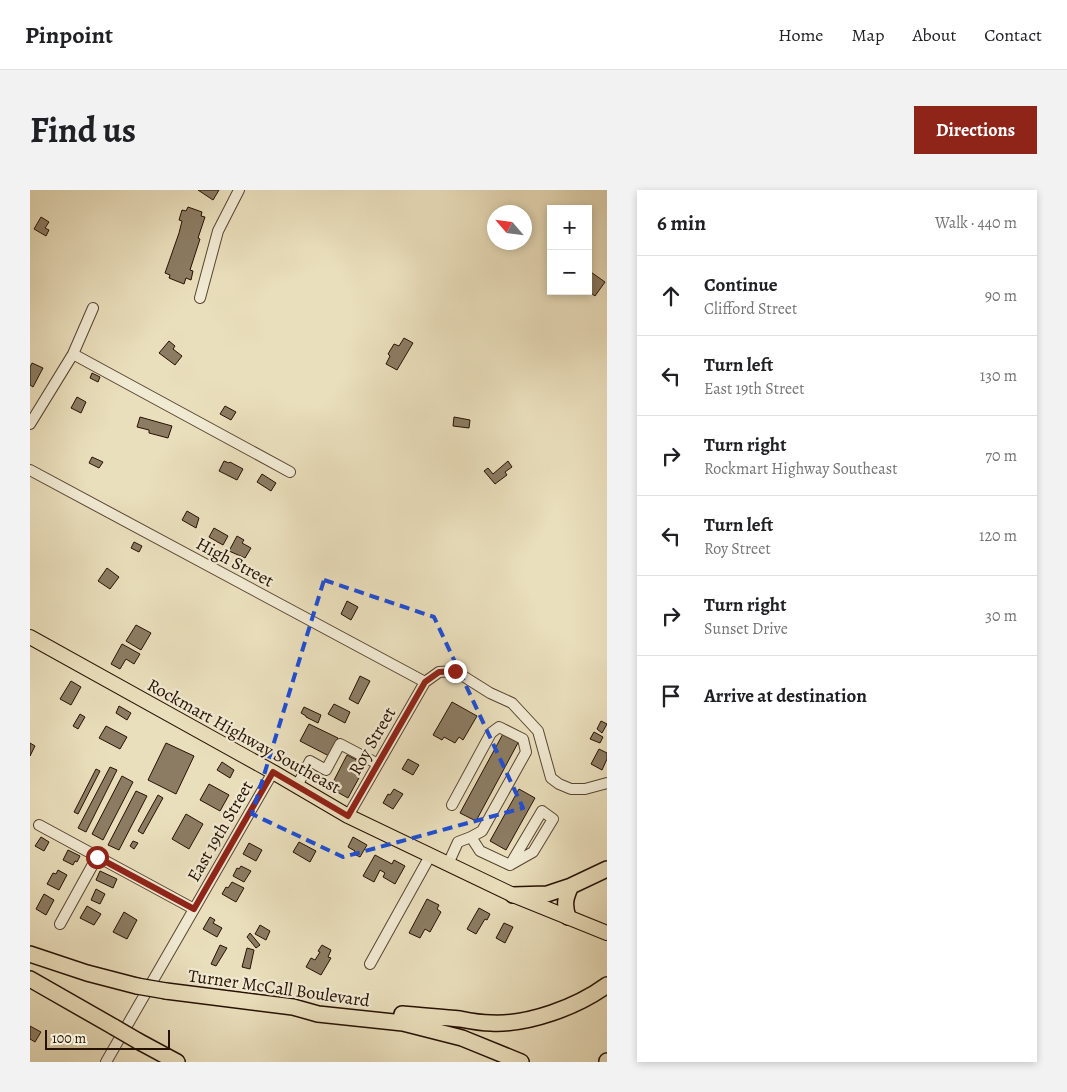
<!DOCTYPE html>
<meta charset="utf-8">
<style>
:root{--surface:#fff;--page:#f2f2f2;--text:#202124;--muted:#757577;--line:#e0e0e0;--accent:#8f2418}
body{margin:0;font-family:Alegreya,serif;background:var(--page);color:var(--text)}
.controls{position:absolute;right:15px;top:15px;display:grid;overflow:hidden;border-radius:0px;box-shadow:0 2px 8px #0003}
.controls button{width:45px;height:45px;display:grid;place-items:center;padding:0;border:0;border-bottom:1px solid var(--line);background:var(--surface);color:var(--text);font:25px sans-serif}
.compass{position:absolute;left:457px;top:15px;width:45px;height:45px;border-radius:50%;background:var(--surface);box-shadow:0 2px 8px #0003;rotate:298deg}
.scale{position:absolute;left:15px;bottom:12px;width:125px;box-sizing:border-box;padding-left:5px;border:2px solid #261103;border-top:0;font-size:14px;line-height:18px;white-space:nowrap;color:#261103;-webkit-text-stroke:4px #f1ead3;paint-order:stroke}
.stop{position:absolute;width:15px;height:15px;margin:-11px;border:4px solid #8f2418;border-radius:50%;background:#fff}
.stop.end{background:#8f2418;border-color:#fff;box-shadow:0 1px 5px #0008}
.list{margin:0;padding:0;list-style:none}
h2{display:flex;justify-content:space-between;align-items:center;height:65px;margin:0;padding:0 20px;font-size:21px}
h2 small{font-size:16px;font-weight:400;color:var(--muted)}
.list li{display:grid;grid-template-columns:32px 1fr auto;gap:15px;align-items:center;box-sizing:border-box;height:80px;padding:0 20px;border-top:1px solid var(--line)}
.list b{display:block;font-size:19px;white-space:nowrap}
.list p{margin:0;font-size:16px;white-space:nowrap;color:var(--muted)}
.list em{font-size:16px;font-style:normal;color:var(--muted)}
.icon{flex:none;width:28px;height:28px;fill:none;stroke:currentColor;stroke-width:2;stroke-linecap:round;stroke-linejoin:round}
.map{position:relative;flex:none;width:577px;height:872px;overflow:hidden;border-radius:0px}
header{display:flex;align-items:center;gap:30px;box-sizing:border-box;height:70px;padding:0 25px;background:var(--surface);border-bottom:1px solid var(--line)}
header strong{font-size:24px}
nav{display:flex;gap:28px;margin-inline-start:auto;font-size:18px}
.intro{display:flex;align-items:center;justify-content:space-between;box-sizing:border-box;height:120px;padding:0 30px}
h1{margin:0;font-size:35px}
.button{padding:12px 22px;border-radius:0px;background:var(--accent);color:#fff;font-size:18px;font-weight:700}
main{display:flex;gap:30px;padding:0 30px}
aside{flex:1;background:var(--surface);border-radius:0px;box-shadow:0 2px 8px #0003}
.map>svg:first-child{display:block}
.building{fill:#8c7c63;stroke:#261103}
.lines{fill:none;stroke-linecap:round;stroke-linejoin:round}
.minor-casing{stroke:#574431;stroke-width:12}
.major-casing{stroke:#261103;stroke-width:16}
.highway-casing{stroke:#261103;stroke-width:18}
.minor{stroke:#f1ead3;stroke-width:10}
.major{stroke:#eadfbc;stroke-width:14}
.highway{stroke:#eadfbc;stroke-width:15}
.highway-bridge-casing{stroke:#261103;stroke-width:18;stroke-linecap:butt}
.highway-bridge{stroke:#eadfbc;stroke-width:15}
.route{stroke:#8f2418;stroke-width:6}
.marked{fill:none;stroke:#1d4ed8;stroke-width:4;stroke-dasharray:10 6;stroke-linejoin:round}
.labels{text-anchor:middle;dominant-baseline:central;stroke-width:4.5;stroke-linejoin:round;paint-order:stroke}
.street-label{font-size:18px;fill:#261103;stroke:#f1ead3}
</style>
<header>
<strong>Pinpoint</strong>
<nav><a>Home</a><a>Map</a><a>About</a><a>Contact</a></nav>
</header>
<div class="intro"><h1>Find us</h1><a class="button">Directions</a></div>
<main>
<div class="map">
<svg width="577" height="872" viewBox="0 0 577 872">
<rect width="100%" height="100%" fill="#eadfbc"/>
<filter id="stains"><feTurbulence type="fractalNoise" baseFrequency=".004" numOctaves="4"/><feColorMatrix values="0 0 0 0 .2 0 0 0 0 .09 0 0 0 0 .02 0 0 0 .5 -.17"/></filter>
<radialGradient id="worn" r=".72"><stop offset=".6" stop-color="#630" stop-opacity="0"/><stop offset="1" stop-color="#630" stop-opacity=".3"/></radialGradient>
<path class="building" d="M168,0H189L183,10Z
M158,17L172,22L171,26L175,27L168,48L170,49L160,80L163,81L161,90L156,88L154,94L139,88L140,85L135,83L149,43L152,31L149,30L152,20L156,21Z
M11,27L19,32L15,38L19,40L16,46L4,39Z
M558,80L575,92L565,106L558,101Z
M374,148L383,153L367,180L356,174L360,166L358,164L364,154L369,156Z
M139,151L145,156L143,159L152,166L145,175L129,163Z
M2,173L13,178L3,197L0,195V177Z
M62,183L70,187L68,192L60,188Z
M47,207L56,212L51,223L41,218Z
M195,216L206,222L201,230L190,224Z
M110,227L142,236L138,248L119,243V240L107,237Z
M424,227L440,230L439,238L423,236Z
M62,267L73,272L69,278L59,273Z
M194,271L199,273L200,272L213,279L207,290L189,281Z
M478,271L482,277L475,282L477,285L465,294L454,281L458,278L463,284Z
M232,284L246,293L241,301L227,292Z
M157,321L169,328L166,338L152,330Z
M184,338L198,346L193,355L179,347Z
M207,346L214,350L212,353L221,358L215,368L199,361Z
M104,352L112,356L109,362L101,358Z
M77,378L89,387L80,399L68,391Z
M317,411L328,417L321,430L311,424Z
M106,435L121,443L111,460L96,451Z
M92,454L110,464L104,474L96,469L90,479L81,474Z
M330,486L340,491L328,514L319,509Z
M41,491L51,497L41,515L30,509Z
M422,512L447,526L433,550L429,547L425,553L414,547L412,550L403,545Z
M304,514L320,522L315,533L298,524Z
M89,516L101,523L97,530L86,523Z
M274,517L291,525L288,533L276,527V526L271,523Z
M50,524L55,527L48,539L43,536Z
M571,531L577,534L572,543L567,539Z
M279,534L308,548L299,566L270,551Z
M76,536L97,547L90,559L69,548Z
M474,542L489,551L446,631L430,623Z
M564,542L573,547L570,553L560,549Z
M0,553L5,556L0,566Z
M136,553L164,566L146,604L118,590Z
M569,559L577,563V569L572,580L561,574Z
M317,565L336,575L318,608L300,598Z
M378,569L389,575L383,585L372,579Z
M192,572L204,580L200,588L187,580Z
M80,577L87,580L56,642L48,638Z
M66,579L70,581L48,624L44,622Z
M92,586L103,592L73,650L62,644Z
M179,594L199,605L190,621L170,610Z
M364,599L373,604L363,619L353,613L358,604L360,605Z
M489,599L505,608L476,660L460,651Z
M106,601L117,606L89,660L78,655Z
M128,605L133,608L113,644L108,641Z
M156,624L173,634L159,659L142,649Z
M11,647L19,652L14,661L5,656Z
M323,647L337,655L330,667L324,664L325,661L318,657Z
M103,651L108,653L104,659L100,656Z
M269,652L286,661L280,672L263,662Z
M219,653L232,660L226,671L213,664Z
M38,660L50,666L47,672L45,671L43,675L33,670Z
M345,665L362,674L364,670L375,676L365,694L353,687L355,683L350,680L344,692L333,686Z
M211,676L221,681L214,692L203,686L207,678L209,679Z
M28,680L37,685L29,700L17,694L23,683L26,684Z
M70,681L87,689L83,698L66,690Z
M202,692L214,698L206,712L192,704L196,697L198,698Z
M66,699L75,704L70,714L61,710Z
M14,704L24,710L16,725L6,719Z
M397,709L409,715L407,719L411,722L400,742L395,739L390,748L379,743Z
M57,716L71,724L64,735L50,728Z
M449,718L460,724L457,730L455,729L446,744L437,739Z
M94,722L107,730L97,749L83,742Z
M180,727L185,730L183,733L192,738L187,747L173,739Z
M474,733L483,737L475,753L466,748Z
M230,735L240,741L236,750L225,744Z
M220,743L230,755L226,758L217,747Z
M190,755L197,758L186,776L181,774Z
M292,755L301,760L298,767L301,768L291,785L276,777L281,768L285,770L290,762L288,761Z
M217,758L224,760L220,779L212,777Z
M0,836L11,842L5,852L0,849Z"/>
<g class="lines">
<defs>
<path id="minor" d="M170,108L188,41L209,0
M43,164L260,282
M0,234L43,164L63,118
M0,280L395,492
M267,596L280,571L296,580L310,554L348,574
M422,615L461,543L469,537L493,549L496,562L452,641L441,647
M318,626L395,492L409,482L425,481L460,503L482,513L508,541L521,588L529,594L541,599H555L577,593
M9,635L164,719
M418,674L428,652L441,647L450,661L480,675L512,621L523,629L503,662L480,675
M30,734L67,667
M340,774L400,666
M76,872L243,582"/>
<path id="major" d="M0,447L243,582L318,626L483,705L577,743"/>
<path id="highway" d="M483,705L517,704L541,696L577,679
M538,727C534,715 535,708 541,696
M0,764L57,783L107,796
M0,789L84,837
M136,801L263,817L288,824L373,833L432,848L491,872
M372,824C391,826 411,827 430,829C440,831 451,833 461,833C498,835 547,817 577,795
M108,851L147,872
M577,872V871"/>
</defs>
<use href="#minor" class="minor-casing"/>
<use href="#major" class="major-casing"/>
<use href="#highway" class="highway-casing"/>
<use href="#minor" class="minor"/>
<use href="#major" class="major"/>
<use href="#highway" class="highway"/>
<defs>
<path id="highway-bridge" d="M107,796L136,801
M84,837L108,851"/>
</defs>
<use href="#highway-bridge" class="highway-bridge-casing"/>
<use href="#highway-bridge" class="highway-bridge"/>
</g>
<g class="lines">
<path class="route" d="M67,667L164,719L243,582L318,626L395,492L409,482L425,481"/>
</g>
<path class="marked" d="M294,390L404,427L493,618L313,667L222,624Z"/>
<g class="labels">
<g class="street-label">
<text transform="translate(205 372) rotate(28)">High Street</text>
<text transform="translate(214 546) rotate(29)">Rockmart Highway Southeast</text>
<text transform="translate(342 551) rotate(-60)">Roy Street</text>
<text transform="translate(190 641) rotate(-60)">East 19th Street</text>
<text transform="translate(249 798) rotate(8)">Turner McCall Boulevard</text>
</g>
</g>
<rect width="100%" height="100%" filter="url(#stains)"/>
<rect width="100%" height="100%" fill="url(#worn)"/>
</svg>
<div class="controls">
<button>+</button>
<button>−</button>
</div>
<svg class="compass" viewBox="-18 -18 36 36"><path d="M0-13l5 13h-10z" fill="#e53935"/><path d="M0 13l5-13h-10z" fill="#757577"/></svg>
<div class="scale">100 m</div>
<div class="stop" style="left:67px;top:667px"></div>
<div class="stop end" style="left:425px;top:481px"></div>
</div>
<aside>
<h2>6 min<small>Walk · 440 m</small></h2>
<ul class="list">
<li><svg class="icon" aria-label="ahead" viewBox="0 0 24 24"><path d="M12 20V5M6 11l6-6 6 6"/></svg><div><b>Continue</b><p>Clifford Street</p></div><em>90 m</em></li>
<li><svg class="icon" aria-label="left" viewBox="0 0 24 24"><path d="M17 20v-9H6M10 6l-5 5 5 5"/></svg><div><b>Turn left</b><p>East 19th Street</p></div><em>130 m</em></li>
<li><svg class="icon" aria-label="right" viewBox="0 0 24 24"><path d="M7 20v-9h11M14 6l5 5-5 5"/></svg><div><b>Turn right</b><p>Rockmart Highway Southeast</p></div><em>70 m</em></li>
<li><svg class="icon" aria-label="left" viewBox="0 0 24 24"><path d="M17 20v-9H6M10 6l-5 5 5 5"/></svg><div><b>Turn left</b><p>Roy Street</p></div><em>120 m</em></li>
<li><svg class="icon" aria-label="right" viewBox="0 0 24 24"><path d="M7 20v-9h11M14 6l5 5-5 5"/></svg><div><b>Turn right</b><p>Sunset Drive</p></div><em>30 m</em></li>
<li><svg class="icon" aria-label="arrive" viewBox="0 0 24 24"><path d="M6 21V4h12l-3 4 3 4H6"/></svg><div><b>Arrive at destination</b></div></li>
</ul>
</aside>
</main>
